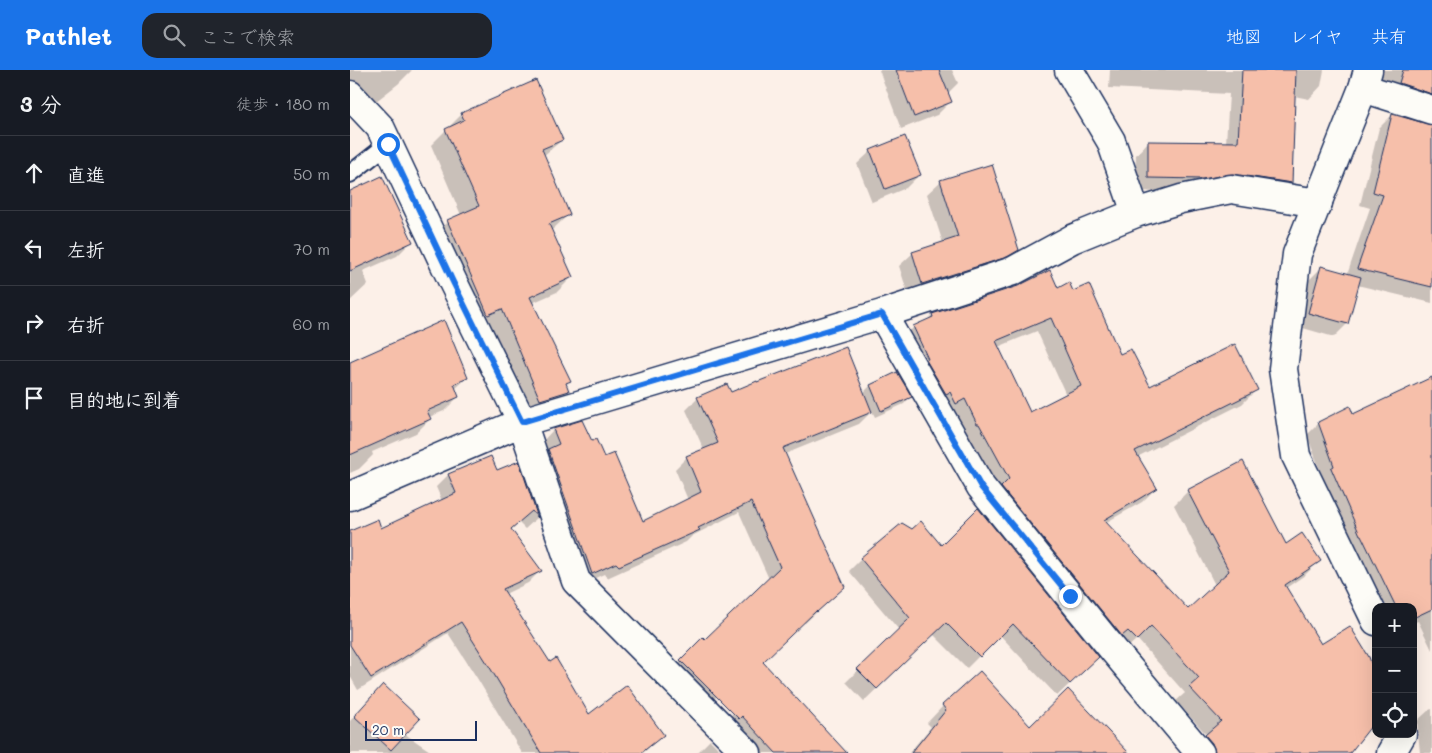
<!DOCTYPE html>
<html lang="ja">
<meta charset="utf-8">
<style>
:root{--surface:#171b24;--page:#20242c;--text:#f1f3f6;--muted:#9ea1a6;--line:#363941;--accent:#1a73e8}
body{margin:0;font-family:Mali,"Klee One",sans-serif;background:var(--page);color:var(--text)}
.controls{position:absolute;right:15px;bottom:15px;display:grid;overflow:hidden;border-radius:10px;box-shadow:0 5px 20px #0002}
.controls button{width:45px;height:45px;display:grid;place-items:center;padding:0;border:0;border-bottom:1px solid var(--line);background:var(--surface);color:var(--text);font:25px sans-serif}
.scale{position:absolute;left:15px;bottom:12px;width:112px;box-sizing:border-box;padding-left:5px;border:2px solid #1b2f5e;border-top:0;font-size:14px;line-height:18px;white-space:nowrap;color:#1b2f5e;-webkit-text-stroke:4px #fdfcf7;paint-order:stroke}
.stop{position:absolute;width:15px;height:15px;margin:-11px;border:4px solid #1a73e8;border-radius:50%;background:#fff}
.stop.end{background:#1a73e8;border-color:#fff;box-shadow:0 1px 5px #0008}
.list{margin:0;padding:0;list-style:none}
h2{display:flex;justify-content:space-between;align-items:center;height:65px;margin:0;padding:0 20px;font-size:21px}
h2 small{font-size:16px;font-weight:400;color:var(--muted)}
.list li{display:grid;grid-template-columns:32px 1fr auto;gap:15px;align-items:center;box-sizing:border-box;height:75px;padding:0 20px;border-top:1px solid var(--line)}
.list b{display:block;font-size:19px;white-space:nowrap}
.list em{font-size:16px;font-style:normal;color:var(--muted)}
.icon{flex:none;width:28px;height:28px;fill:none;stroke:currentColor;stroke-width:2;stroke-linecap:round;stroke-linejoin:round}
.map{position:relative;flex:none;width:1082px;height:683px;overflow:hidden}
header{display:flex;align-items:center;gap:30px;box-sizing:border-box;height:70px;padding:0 25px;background:var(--accent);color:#fff}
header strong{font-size:24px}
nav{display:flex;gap:28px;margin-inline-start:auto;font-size:18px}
.search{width:350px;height:45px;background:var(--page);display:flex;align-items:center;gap:12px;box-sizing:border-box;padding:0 18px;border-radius:15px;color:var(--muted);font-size:19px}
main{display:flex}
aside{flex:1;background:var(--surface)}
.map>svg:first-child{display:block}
.shadow{fill:#0003;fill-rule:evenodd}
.building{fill:#f6bfaa;stroke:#1b2f5e;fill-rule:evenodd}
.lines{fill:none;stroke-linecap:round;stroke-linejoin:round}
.service-casing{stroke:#1b2f5e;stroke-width:20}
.minor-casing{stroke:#1b2f5e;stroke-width:31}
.tertiary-casing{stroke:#1b2f5e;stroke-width:31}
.service{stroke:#fdfcf7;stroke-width:16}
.minor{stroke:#fdfcf7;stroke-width:28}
.tertiary{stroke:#fdfcf7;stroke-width:28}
.route{stroke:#1a73e8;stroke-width:6}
</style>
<header>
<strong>Pathlet</strong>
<div class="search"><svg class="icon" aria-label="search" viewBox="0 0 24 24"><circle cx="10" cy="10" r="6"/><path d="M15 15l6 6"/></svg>ここで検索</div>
<nav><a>地図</a><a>レイヤ</a><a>共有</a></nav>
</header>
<main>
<aside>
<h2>3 分<small>徒歩 · 180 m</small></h2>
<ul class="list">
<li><svg class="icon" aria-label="ahead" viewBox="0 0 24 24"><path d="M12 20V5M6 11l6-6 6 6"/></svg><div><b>直進</b></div><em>50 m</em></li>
<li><svg class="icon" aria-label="left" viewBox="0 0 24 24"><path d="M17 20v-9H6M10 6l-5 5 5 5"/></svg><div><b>左折</b></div><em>70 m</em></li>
<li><svg class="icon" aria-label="right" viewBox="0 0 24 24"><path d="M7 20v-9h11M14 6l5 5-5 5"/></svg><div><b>右折</b></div><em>60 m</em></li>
<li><svg class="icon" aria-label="arrive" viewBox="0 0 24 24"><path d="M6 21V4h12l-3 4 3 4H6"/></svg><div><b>目的地に到着</b></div></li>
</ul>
</aside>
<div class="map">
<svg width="1082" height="683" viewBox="0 0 1082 683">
<rect width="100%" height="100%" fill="#fcf0e8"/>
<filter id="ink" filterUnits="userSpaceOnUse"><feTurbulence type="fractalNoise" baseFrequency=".02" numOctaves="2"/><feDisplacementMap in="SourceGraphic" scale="10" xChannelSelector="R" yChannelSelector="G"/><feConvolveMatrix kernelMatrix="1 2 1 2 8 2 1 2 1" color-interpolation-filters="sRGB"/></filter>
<g filter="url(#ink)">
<path class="shadow" d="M0,0H62L48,14L16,39L0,18Z
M529,0H602L608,13L597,24L600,32L587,45L551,59Z
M760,0H974L971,16L959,29L944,26L940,112L928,125L785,121L786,85L798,72L876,73L879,24L759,18Z
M1028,0H1082L1081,23L1070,34L1024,15Z
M112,44L212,70L193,86L218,145L201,161L222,207L207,222L182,233L220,310L215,315L218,321L203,336L175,344L83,166L98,151L111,145L81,75Z
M1042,45L1082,100V233L1007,215L997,254L984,267L946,256L958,211L971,198L997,205L1020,138L1010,135L1029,58Z
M521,81L569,105L556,118L522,132L507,94Z
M591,111L668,180L654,193L559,227L549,196L563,183L593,173L577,124Z
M0,122L61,172L47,186L13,201L18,214L0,231Z
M707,219L723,223L770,286L799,318L906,320L892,334L787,387L806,418L792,432L755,453L838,541L865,515L824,435L838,421L935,476L969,491L955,505L936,518L999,683H845L842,680L857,665L826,631L835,623L787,569L772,583L638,431L550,271L564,257L576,252L582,245ZM687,261L716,325L680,344L648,277Z
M0,293L117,308L105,319L108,327L94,341L79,347L80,349L66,363L22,382L23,385L9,399L0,403Z
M1082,309V580L1068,551L1063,553V537H1029L970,410L973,408L957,365L969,353L1002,345Z
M520,316L560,327L554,334L525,347L522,341L509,354L435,384L494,517L455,553L453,552L412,592L471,683H396L370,657L388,638L373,622L353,637L319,603L353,569L355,571L419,509L389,442L342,466L336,472L257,508L254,504L230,515L192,372L203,360L232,352L241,373L254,389L292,453L338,430L325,399L337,387L354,380L336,340L348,328L380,324L513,323Z
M141,388L147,402L168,393L187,448L175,459L169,453L160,460L190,501L178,513L155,524L200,593L239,646L312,665L293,683H172L127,608L98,563L8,620L0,606V485L92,431L86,417L98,405Z
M591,477L735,599L707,626L650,565L617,598L583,564L514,631L496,612L549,560L499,501L511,489Z
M20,629L55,664L83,683H0V651Z
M593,636L680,657L778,683H559L581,657L577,653Z
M1082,639V683H1070L1067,651L1079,640Z
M360,670L373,683H347Z"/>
<path class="building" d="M546,0H589L602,32L564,47Z
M892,0H946L942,113L883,104L852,109L798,108V71L888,72Z
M1053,0H1082V24L1049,13Z
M186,10L213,70L192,79L220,145L199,154L223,207L180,227L221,311L216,313L219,321L190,330L152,239L138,245L97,150L129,136L95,59L114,50L111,43Z
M1042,44L1082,55V217L1007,199L1033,125L1023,122Z
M555,66L571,105L535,119L520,80Z
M642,94L669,180L657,187L572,214L562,182L608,167L590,110Z
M32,106L63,172L0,201V121Z
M971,196L1011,207L998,254L958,243Z
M700,200L708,218L719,212L723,221L739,214L770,284L781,279L800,316L885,274L908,320L785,381L807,418L754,450L838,539L879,501L837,420L893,391L936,474L952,463L971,491L935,515L971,574L1000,556L1019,587L1026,606V650L1000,683H865L862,673L855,665L871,651L839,617L849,608L801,556L787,570L778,561L772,566L651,417L659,409L629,354H627L615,329L606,334L600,322L596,324L576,290L578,289L563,256L583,247L582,244L668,216ZM701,248L731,316L680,342L646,271Z
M94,250L118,308L104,314L109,327L77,341L81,349L0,385V292Z
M496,277L522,342L433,378L495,517L467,542L466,541L413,592L497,683H426L392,646L389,649L330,590L353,567L355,569L430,497L401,432L348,458L350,460L269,496L266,493L242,504L198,379L209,374L203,359L232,350L242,371L246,369L254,387L264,383L293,451L351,422L336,386L368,373L347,327L377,314L381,322L407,311V312Z
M547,302L562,327L531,341L520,315Z
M1082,307V539L1063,548V537H1046L1011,465H1010L981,398L984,396L968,352L1000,336L1003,344Z
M141,386L147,400L169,391L188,448L182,441L161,459L192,501L153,519L200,592L206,588L239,644L277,615L314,665L291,683H191L139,596L111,552L21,608L0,575V461L28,449L31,458L106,423L98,404Z
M628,438L749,587L720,614L663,554L630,587L596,553L527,619L507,599L560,548L510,488L552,453L562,459L571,451L591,475Z
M630,601L680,656L718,619L779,683H561L596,640L592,635Z
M33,614L70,649L41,680L4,646Z"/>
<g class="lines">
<defs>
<path id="service" d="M0,104L38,74"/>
<path id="minor" d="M719,0L761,71L786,143
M1013,18L1082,40
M0,25L30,57L103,212L172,352L226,511L397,683
M532,244L631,417L765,582L850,683
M0,426L172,352L532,244L663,201L722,169L786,143L831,129L881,119L968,133"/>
<path id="tertiary" d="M1018,0L1013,18L947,184L933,299L946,386L1026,551
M1041,683L1052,664"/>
</defs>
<use href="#service" class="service-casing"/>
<use href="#minor" class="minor-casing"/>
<use href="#tertiary" class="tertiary-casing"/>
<use href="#service" class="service"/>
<use href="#minor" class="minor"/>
<use href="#tertiary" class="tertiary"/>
</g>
</g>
<g class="lines" filter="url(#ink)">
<path class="route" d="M38,74L103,212L172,352L532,244L631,417L720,526"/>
</g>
</svg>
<div class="controls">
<button>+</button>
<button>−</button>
<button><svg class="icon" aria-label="locate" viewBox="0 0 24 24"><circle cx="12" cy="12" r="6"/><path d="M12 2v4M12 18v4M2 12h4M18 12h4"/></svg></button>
</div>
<div class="scale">20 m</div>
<div class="stop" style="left:38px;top:74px"></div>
<div class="stop end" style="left:720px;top:526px"></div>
</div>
</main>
